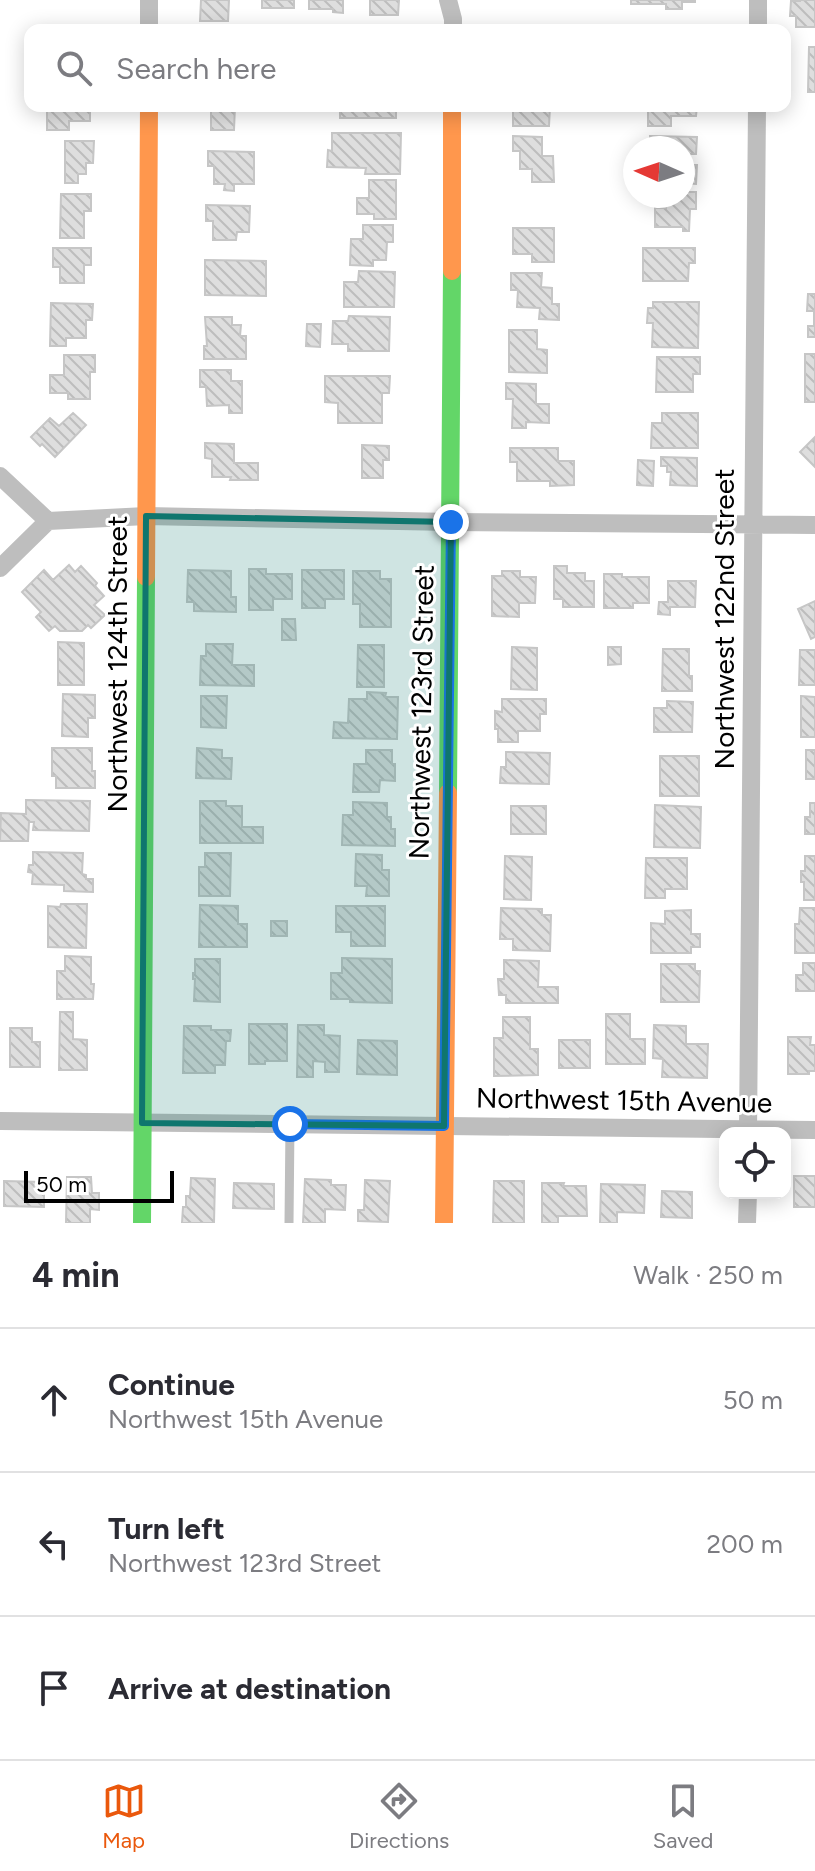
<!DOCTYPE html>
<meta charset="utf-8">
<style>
:root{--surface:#fff;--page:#f7f7f7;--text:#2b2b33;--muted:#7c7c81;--line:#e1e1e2;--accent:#ea580c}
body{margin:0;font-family:Figtree,sans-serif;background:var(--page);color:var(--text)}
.controls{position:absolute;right:24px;bottom:24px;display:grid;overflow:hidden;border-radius:16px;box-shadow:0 4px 20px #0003}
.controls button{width:72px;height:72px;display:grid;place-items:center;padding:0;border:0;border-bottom:2px solid var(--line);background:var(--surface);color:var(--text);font:40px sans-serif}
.compass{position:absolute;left:623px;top:136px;width:72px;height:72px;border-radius:50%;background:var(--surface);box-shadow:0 4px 20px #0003;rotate:273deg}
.scale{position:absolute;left:24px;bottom:20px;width:150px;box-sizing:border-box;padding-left:8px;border:4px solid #000;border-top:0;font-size:22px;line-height:28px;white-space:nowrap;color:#000;-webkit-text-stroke:6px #fff;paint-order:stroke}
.stop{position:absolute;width:24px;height:24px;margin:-18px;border:6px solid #1a73e8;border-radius:50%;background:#fff}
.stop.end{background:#1a73e8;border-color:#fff;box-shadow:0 2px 8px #0008}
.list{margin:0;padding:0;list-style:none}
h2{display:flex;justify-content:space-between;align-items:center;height:104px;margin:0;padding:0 32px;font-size:34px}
h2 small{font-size:26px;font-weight:400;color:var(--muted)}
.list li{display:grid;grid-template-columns:52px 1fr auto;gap:24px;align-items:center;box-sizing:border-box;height:144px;padding:0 32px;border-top:2px solid var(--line)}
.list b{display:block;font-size:30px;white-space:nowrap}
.list p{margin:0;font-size:26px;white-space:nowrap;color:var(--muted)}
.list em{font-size:26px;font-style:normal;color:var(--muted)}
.icon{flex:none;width:44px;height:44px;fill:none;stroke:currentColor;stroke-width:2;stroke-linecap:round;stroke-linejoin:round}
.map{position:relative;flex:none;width:815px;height:1223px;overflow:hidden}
.search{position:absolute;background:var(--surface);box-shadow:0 4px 20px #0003;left:24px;right:24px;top:24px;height:88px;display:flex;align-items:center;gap:20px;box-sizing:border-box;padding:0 28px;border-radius:16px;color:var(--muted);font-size:30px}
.sheet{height:536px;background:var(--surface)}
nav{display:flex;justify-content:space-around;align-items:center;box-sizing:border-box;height:112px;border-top:2px solid var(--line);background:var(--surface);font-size:22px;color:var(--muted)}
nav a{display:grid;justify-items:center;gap:4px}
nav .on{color:var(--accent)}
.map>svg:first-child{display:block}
.building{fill:url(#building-back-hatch);stroke:#c6c6c6;stroke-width:2}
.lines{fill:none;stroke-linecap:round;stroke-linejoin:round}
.lane{stroke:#bebebe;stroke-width:9}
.street{stroke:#bebebe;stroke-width:18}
.fast{stroke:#63d668;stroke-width:18}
.slow{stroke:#ff974d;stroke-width:18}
.route{stroke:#1a73e8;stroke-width:10}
.marked{fill:#0f766e;fill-opacity:0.2;stroke:#0f766e;stroke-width:6;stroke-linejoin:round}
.labels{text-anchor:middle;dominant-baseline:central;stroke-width:6;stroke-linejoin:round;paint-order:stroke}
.street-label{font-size:28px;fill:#000;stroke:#fff}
</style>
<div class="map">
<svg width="815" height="1223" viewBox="0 0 815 1223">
<defs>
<pattern id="building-back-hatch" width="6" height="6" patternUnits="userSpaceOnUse" patternTransform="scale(2)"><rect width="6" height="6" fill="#dedede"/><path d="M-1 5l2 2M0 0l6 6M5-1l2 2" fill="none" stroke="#bdbdbd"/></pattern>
</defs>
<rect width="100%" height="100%" fill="#fff"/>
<path class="building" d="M201,0H229L228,21H200Z
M262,0H294V8H262Z
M309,0H343V13L333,12V9H309Z
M370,0H399L398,15H370Z
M631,0H695V2H682V9H666V4H631Z
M800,0H815V27H796V16H790L791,1H800Z
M638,25L700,27V30H638Z
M809,47H815V92H808Z
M47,106H90V121H69V130H47Z
M204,106H235L234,130H211V111H204Z
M340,106H396V118H340Z
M513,106H550L549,126H513Z
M648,106H697L696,116H671V126H648Z
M332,133H401L400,174H365L366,168L327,167L328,150L332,151Z
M513,136L542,137V156H553L554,182H532V169H520V151H513Z
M650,136L697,137L696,154H690V165H697L696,184L683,183V148H650Z
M65,141H94L93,163H86V174H78V183H65Z
M208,151L254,152V184H234V191L224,190L225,184H214V166H208Z
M369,180H396V219H374V214H357V198H369Z
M683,192H696V209H690L689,231H683V227H655V208H666V196H683Z
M61,194H91V211H84V238H60Z
M206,205L250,206L249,232H237L236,240H213V221H206Z
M363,225H393V242H387L386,260H373V266L350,265L351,239H363Z
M513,228H554V262H532V254H513Z
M53,248H91V265H84V283H60V267H53Z
M643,248H695V263H689L688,281H643Z
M205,260L266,261V296L205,295Z
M359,271L395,272L394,307H344V282H358Z
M511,273H542L541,287L552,288V304H559V320L539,319L540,308L517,307L518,290H511Z
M808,294H815V337H808V326H814V311H807Z
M653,302H699L698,348L652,347L653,323H647L648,308H653Z
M51,303L93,304L92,320H86V338H66V346H50Z
M349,316L390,317L389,351H348V344H332L333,321H348Z
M205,317H232V325H241L240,336H246V359H204V346H207Z
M307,324H321L320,347L306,346Z
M509,330H537V349L547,350V373L509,372Z
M805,354H815V402H805Z
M64,355H95V372H90V399H68V393H50V375H64Z
M657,357H700V374H693V392H656Z
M200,370H231V381H242V413H229V405L207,406L206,387H200Z
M325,376H390L389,393H382V423H338V403L325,402Z
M506,383L536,384V404H549V423L526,422V428H512L513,399H506Z
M73,413L86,425L55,457L42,444L40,446L31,437L50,418L59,426Z
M662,413H698V448H651L652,423H662Z
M815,437V467L800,452Z
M205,443L234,444V463H258V480H230L231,477H212V459L205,458Z
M362,445L389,446V460H383V478H362Z
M510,448H558V461H574V485L550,486V481H517V462H510Z
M661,457L697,458V486L670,485L671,472H667V466H661Z
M638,460L654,461L653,486L637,485Z
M69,565L75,572L81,566L97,583L95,586L104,596L94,605L105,615L91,628L88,625L82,631H60L55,626L49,631L36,617L41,612L22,592L44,570L53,580Z
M554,566H567V573H585V581H594V607H563V599H554Z
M249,569H266V574H292V599H273V610H249Z
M188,570L231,571V597H236V612L194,611V602H187Z
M302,570H344V599H325V608H302Z
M353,571H380V579H391V627H360V604H353Z
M502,571H520V577H536L535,603H519V617L492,616V576H502Z
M604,574H622V577H649V603H633V608H604Z
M668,581H696L695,607H670V615L658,614L659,602H668Z
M815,601V637L811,639L798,609Z
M282,619H295L296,640H282Z
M58,642L84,643V685H58Z
M206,644H233L232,665H254V686L200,685L201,656H206Z
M358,645H384V687H357Z
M512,647L537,648V690L511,689Z
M608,647H621V664L608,665Z
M663,649H689V676H692V691H662Z
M800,650H815V685H799Z
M367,692L386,693L385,697H398L397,739L333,738L334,722L348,723L349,699H367Z
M63,694L95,695V718H88V737L62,736Z
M201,696H227L226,728L201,727Z
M801,696L815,697V737H801Z
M502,699H546V714H540V731H518V742H498V729H495V711L502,712Z
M667,701L693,702L692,732H654V708H667Z
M52,748H92V771H95V788H56V776H52Z
M197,748L222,750V758H232L231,779L196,778Z
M366,750H392V764H395V781L380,780L379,792H353L354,764H366Z
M806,750H815V779H806Z
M506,752L550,753L549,784L500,783L501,767H506Z
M660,756H699V796H660Z
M26,800L90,801L89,831L33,830L34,822H29L28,841H0L1,813L26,814Z
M200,801H226V806H242V827H263V843H200Z
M353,802L387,803V817H391V829H395V846L342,845L343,815H353Z
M810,803H815V834H805V817H810Z
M655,805L701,807L700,848L654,847Z
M511,806H546V834H511Z
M33,852L83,853L82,874L86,875V879H93V892L64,891V885L32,884L33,873L28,872L29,865H33Z
M205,853H231L230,896H199V867H205Z
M356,854L382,855V870H389V896H366L367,886H355Z
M505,856L532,857L531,900L504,899Z
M805,856H815V900H804V882H801V871H805Z
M646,858H687V889H665V898H645Z
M61,904H87L86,948L48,947V906L60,907Z
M200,905L238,906V924H247V947H199Z
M336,906H385V946H351V932H336Z
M501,908L542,909V915H551L550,951L513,950V939H500Z
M800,908H815V953H795V924H799Z
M691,910V934H700V947H691V953H651V923L665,924V911Z
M271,921H287V936H271Z
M65,956L91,957V984H94L93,999H57V971H65Z
M342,958L392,959V1003L350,1002V999H331V973H342Z
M195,959H220V1002L194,1001L195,979H193V973H195Z
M504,960L539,961L538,987H558V1003H506V995H499L498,979H504Z
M803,963H815V991H796V975H803Z
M661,964H695V971H700L699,1002H661Z
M60,1012H73V1039L87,1040V1070H59Z
M606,1014H630V1039H645V1064H606Z
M503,1017H530V1049H538V1075L494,1076V1038H503Z
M249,1024H287V1061H265V1064H249Z
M298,1025H324V1035L340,1036L339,1072H325V1062L313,1061V1077H297Z
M654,1025L686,1026V1044H708L707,1078L662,1077L663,1059L653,1058Z
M184,1026H211V1030H231L230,1041H226L225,1065H215V1073H183Z
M10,1028H32V1042H40V1067H10Z
M788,1037H811L810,1045H815V1071H809V1074H788Z
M358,1040L397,1041V1075L357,1074Z
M559,1040H590V1068H559Z
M794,1176H815V1207H794Z
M67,1177H91L92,1193H99V1210L90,1209V1223H66Z
M191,1178L215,1179L214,1223H182L183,1207H186V1196H190Z
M305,1179L331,1180V1185H346L345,1210L325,1209V1223H303Z
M365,1180L390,1181L388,1222L358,1221V1210H364Z
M4,1181L44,1182V1207L4,1206Z
M494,1181H524V1223H493Z
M234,1183L274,1184V1209L233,1208Z
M542,1183H564L563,1186H586L587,1216H558V1223H542Z
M601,1184L645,1185L644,1213L617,1212V1223H600Z
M662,1191L692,1192V1218L661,1217Z"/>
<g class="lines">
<path class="lane" d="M289,1223L290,1124"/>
<path class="street" d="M448,0L453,19V30
M149,30V0
M758,30V0
M0,476L48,521
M0,568L48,521L146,516L451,522L815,525
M0,1121L815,1130
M748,1133L757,106
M747,1223L748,1193"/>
<path class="fast" d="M448,793L452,271
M142,1223L146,577"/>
<path class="slow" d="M452,271V106
M146,577L149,106
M444,1223L448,793"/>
</g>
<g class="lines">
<path class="route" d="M290,1124L444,1126L451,522"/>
</g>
<path class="marked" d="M146,516L451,522L444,1126L142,1123Z"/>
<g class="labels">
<g class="street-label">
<text transform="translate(724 619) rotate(-90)">Northwest 122nd Street</text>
<text transform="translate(117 664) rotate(-90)">Northwest 124th Street</text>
<text transform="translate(421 712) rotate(-89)">Northwest 123rd Street</text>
<text transform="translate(624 1100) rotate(1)">Northwest 15th Avenue</text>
</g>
</g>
</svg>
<div class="controls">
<button><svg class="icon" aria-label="locate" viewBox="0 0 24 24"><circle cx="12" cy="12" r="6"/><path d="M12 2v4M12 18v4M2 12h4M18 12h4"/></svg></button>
</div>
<svg class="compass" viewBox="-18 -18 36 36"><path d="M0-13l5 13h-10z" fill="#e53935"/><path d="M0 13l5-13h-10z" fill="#7c7c81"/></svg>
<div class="scale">50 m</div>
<div class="stop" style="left:290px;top:1124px"></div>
<div class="stop end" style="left:451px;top:522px"></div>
<div class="search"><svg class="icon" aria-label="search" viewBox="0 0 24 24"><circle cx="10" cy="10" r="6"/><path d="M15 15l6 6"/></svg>Search here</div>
</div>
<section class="sheet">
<h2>4 min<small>Walk · 250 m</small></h2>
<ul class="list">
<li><svg class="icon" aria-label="ahead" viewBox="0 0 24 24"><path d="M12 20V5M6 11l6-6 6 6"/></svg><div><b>Continue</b><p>Northwest 15th Avenue</p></div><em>50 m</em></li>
<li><svg class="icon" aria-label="left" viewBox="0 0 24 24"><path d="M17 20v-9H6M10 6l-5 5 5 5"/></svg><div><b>Turn left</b><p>Northwest 123rd Street</p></div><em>200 m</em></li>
<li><svg class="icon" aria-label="arrive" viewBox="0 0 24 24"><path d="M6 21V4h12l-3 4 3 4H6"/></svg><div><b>Arrive at destination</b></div></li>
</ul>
</section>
<nav>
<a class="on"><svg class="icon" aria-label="map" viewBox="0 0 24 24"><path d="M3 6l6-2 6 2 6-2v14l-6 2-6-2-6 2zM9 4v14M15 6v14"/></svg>Map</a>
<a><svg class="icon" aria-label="directions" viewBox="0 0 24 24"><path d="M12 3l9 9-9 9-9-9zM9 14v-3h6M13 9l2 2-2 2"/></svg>Directions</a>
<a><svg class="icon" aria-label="saved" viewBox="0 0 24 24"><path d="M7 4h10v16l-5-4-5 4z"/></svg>Saved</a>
</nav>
